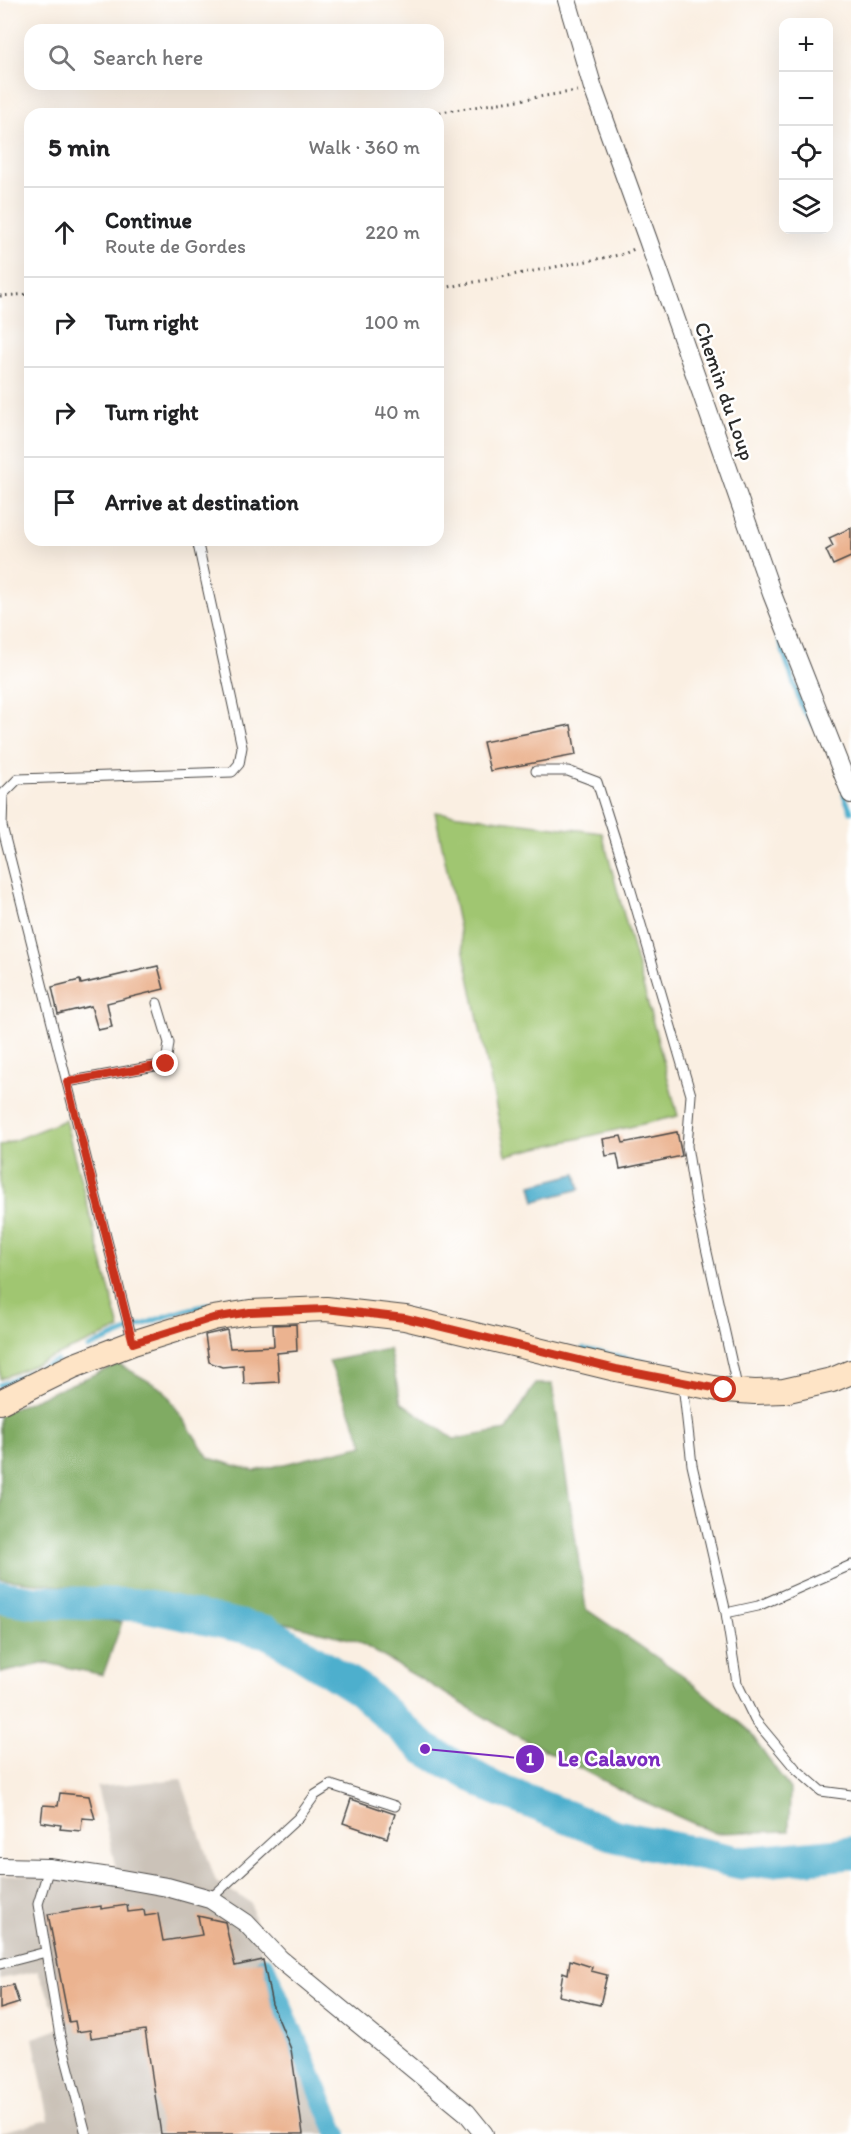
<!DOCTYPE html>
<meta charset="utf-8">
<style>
:root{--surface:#fff;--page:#f2f2f2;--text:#202124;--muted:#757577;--line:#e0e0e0}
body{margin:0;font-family:Itim,sans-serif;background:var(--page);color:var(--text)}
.controls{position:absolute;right:18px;top:18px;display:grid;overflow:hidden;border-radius:12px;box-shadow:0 6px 24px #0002}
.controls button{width:54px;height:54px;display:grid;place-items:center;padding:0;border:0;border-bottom:2px solid var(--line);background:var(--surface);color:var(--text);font:30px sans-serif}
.stop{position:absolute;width:18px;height:18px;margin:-14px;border:4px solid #c8321e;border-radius:50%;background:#fff}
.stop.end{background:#c8321e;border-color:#fff;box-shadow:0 2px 6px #0008}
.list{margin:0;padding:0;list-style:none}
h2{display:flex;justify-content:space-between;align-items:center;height:78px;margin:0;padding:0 24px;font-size:26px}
h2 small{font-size:20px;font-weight:400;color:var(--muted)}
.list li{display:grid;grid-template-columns:39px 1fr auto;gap:18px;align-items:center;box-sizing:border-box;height:90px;padding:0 24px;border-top:2px solid var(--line)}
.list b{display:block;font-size:22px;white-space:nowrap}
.list p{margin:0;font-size:20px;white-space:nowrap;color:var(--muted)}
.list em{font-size:20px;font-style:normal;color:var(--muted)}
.icon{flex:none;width:33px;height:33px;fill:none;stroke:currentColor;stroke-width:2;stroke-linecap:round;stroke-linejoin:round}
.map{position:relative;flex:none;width:851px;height:2134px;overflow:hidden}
.search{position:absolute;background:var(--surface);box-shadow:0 6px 24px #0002;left:24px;top:24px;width:420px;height:66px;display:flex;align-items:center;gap:15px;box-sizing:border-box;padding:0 21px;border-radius:18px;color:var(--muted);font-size:22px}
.panel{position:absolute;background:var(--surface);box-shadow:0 6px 24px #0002;left:24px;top:108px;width:420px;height:438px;border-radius:18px}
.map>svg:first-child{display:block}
.industrial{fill:#cbc2b8}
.green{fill:#a0c671;stroke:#66784e;stroke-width:1.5}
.forest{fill:#80ab63;stroke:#566b47;stroke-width:1.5}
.water{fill:#4eafcd;stroke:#3c6d7c;stroke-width:1.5}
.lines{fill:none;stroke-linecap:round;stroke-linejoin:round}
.stream{stroke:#4eafcd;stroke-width:5}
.canal{stroke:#4eafcd;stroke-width:20}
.river{stroke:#4eafcd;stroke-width:33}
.building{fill:#ebb390}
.lane-casing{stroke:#4a4846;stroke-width:11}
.street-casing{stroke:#4a4846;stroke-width:20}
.secondary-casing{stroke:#4a4846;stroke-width:26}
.path{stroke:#4a4846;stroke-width:3;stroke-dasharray:1.5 4.5;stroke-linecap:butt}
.lane{stroke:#fff;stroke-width:9}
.street{stroke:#fff;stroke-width:18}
.secondary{stroke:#fee4c6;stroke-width:24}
.route{stroke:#c8321e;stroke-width:8}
.labels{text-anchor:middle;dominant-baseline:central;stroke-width:5;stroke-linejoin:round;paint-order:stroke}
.street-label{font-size:21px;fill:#2b2b2b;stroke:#fff}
.leader{fill:none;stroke:#7b2cbf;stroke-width:2}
.callout-dot{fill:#7b2cbf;stroke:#fff;stroke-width:2}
.mark-label{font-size:18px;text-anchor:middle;font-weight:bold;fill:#fff}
.callout-label{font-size:22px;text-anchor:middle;font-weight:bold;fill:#7b2cbf;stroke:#fff;stroke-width:5;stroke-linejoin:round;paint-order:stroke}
</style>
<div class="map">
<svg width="851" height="2134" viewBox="0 0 851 2134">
<rect width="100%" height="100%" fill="#fff"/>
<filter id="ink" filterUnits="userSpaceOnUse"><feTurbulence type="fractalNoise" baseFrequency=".0167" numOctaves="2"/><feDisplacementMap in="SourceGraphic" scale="12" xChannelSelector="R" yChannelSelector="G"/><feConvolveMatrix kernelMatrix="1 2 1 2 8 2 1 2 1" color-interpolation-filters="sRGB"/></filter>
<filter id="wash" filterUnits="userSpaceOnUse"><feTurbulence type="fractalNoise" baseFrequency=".008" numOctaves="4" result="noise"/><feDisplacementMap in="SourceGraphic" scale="24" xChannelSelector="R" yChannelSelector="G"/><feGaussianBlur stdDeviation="1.35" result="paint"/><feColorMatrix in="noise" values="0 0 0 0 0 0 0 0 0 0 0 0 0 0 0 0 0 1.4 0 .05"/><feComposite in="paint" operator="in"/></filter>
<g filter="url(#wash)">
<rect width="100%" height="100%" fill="#faefe2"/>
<path class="industrial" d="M181,1779L216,1882L251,1903L261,1951L329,2134H0V2132L49,2120L33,2038L62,2028L38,1971L0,1979V1876L116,1869L97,1787Z"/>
<path class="green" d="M435,812L602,833L678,1116L506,1155Z
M65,1120L120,1329L0,1379V1146Z"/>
<path class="forest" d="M389,1349L401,1402L454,1439L507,1430L535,1384H552L586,1609L684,1676L749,1731L790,1789L789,1831L715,1833L636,1798L503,1728L357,1641L270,1619L104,1591L0,1579V1414L119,1364L164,1390L209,1458L255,1471L364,1445L329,1361Z
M0,1607L122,1622L103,1675L47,1663L0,1673Z"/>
<path class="water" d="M576,1174L580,1189L535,1201L531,1185Z"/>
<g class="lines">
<path class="stream" d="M773,621L802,708L817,728
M844,795L851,812
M88,1348C138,1326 192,1301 248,1301
M583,1349L676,1369
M0,1385L57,1361"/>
<path class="canal" d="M265,1966L337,2134"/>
<path class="river" d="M0,1597L35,1602L142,1605L268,1632L360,1690L425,1749L494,1788L616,1836L742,1863L851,1853"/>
</g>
<g id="blocks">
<path class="building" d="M851,528V557L833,565L826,550L833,546L829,538Z
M571,725L576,755L490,771L483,742Z
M158,966L164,989L107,1003L112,1027L98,1030L91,1006L58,1014L52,987L80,980L81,984Z
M677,1132L682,1156L620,1169L617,1154L606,1156L603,1139L621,1136L623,1143Z
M296,1324L297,1351L277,1353L279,1382L244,1384L243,1365L222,1367L209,1362L205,1335L227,1330L230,1348L274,1346L273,1325Z
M60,1793L89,1796L95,1819L82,1818L81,1831L60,1829L61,1825L41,1822L43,1805L58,1806Z
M351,1799L395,1814L387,1838L343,1823Z
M127,1905L128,1912L144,1910L145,1916L158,1914L163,1941L202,1935L198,1916L225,1922L235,1966L263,1960L272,2004L291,2049L303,2134H161L145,2030L91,2038L90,2030L77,2032L75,2021L69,2022L48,1914L101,1906V1909Z
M570,1960L592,1967L591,1971L607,1975L600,2005L559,1996L563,1972L568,1974Z
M13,1985L19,2003L0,2009V1988Z"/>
</g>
</g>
<g filter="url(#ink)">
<use href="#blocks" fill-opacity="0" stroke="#4a4846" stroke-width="1.5"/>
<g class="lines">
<defs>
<path id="lane" d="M536,771H568L597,782L625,870L691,1095L687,1146L696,1203L738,1391
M67,1082L166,1064L169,1043L157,1003
M133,1343L2,826L3,794L18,779L232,772L239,764L242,747L197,540
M683,1384L692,1465L726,1613L737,1683L755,1720L795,1768L821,1791L851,1795
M726,1613L758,1606L851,1565
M49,1868L38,1904L60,2036L86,2134
M210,1899L299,1817L315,1795L331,1785L395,1806
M0,1964L46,1952"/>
<path id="street" d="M567,0L593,88L648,240L772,594L851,794
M0,1867L49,1868L116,1878L167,1887L210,1899L246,1923L280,1959L467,2113L484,2134"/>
<path id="secondary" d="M0,1402L73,1366L133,1343L213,1318L250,1312L326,1309L405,1318L616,1369L724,1390L755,1392L784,1391L832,1380L851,1372"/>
</defs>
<use href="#lane" class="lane-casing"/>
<use href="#street" class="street-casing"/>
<use href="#secondary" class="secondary-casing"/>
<path class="path" d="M428,114L577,91
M438,289L624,254L634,249
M0,296L30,294"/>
<use href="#lane" class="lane"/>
<use href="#street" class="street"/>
<use href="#secondary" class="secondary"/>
</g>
</g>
<g class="lines" filter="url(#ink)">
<path class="route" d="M166,1064L67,1082L133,1343L213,1318L250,1312L326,1309L405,1318L616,1369L724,1390"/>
</g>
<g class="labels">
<g class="street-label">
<text transform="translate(725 391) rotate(71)">Chemin du Loup</text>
</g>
</g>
<path class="leader" d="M425 1749L530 1759"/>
<g class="callout-dot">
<circle cx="425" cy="1749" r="6"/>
<circle cx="530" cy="1759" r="15"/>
</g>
<g class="mark-label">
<text x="530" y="1765">1</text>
</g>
<g class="callout-label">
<text x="609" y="1766">Le Calavon</text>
</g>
</svg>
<div class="controls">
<button>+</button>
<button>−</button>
<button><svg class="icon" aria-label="locate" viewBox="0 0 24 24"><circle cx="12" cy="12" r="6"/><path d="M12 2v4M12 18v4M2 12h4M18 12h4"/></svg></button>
<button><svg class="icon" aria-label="layers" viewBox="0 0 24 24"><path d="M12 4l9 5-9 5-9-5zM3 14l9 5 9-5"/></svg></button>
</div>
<div class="stop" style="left:724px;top:1390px"></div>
<div class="stop end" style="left:166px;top:1064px"></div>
<div class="search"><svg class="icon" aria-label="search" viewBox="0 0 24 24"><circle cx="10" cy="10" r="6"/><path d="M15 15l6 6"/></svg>Search here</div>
<section class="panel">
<h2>5 min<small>Walk · 360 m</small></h2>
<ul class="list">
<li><svg class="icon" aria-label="ahead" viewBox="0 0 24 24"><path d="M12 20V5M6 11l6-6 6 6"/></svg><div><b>Continue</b><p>Route de Gordes</p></div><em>220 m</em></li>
<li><svg class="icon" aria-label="right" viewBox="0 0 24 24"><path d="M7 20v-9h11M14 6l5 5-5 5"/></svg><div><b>Turn right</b></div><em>100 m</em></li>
<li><svg class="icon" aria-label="right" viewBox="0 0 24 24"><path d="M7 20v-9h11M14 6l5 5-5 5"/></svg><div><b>Turn right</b></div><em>40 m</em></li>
<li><svg class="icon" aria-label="arrive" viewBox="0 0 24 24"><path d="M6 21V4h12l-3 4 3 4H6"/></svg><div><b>Arrive at destination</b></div></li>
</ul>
</section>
</div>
